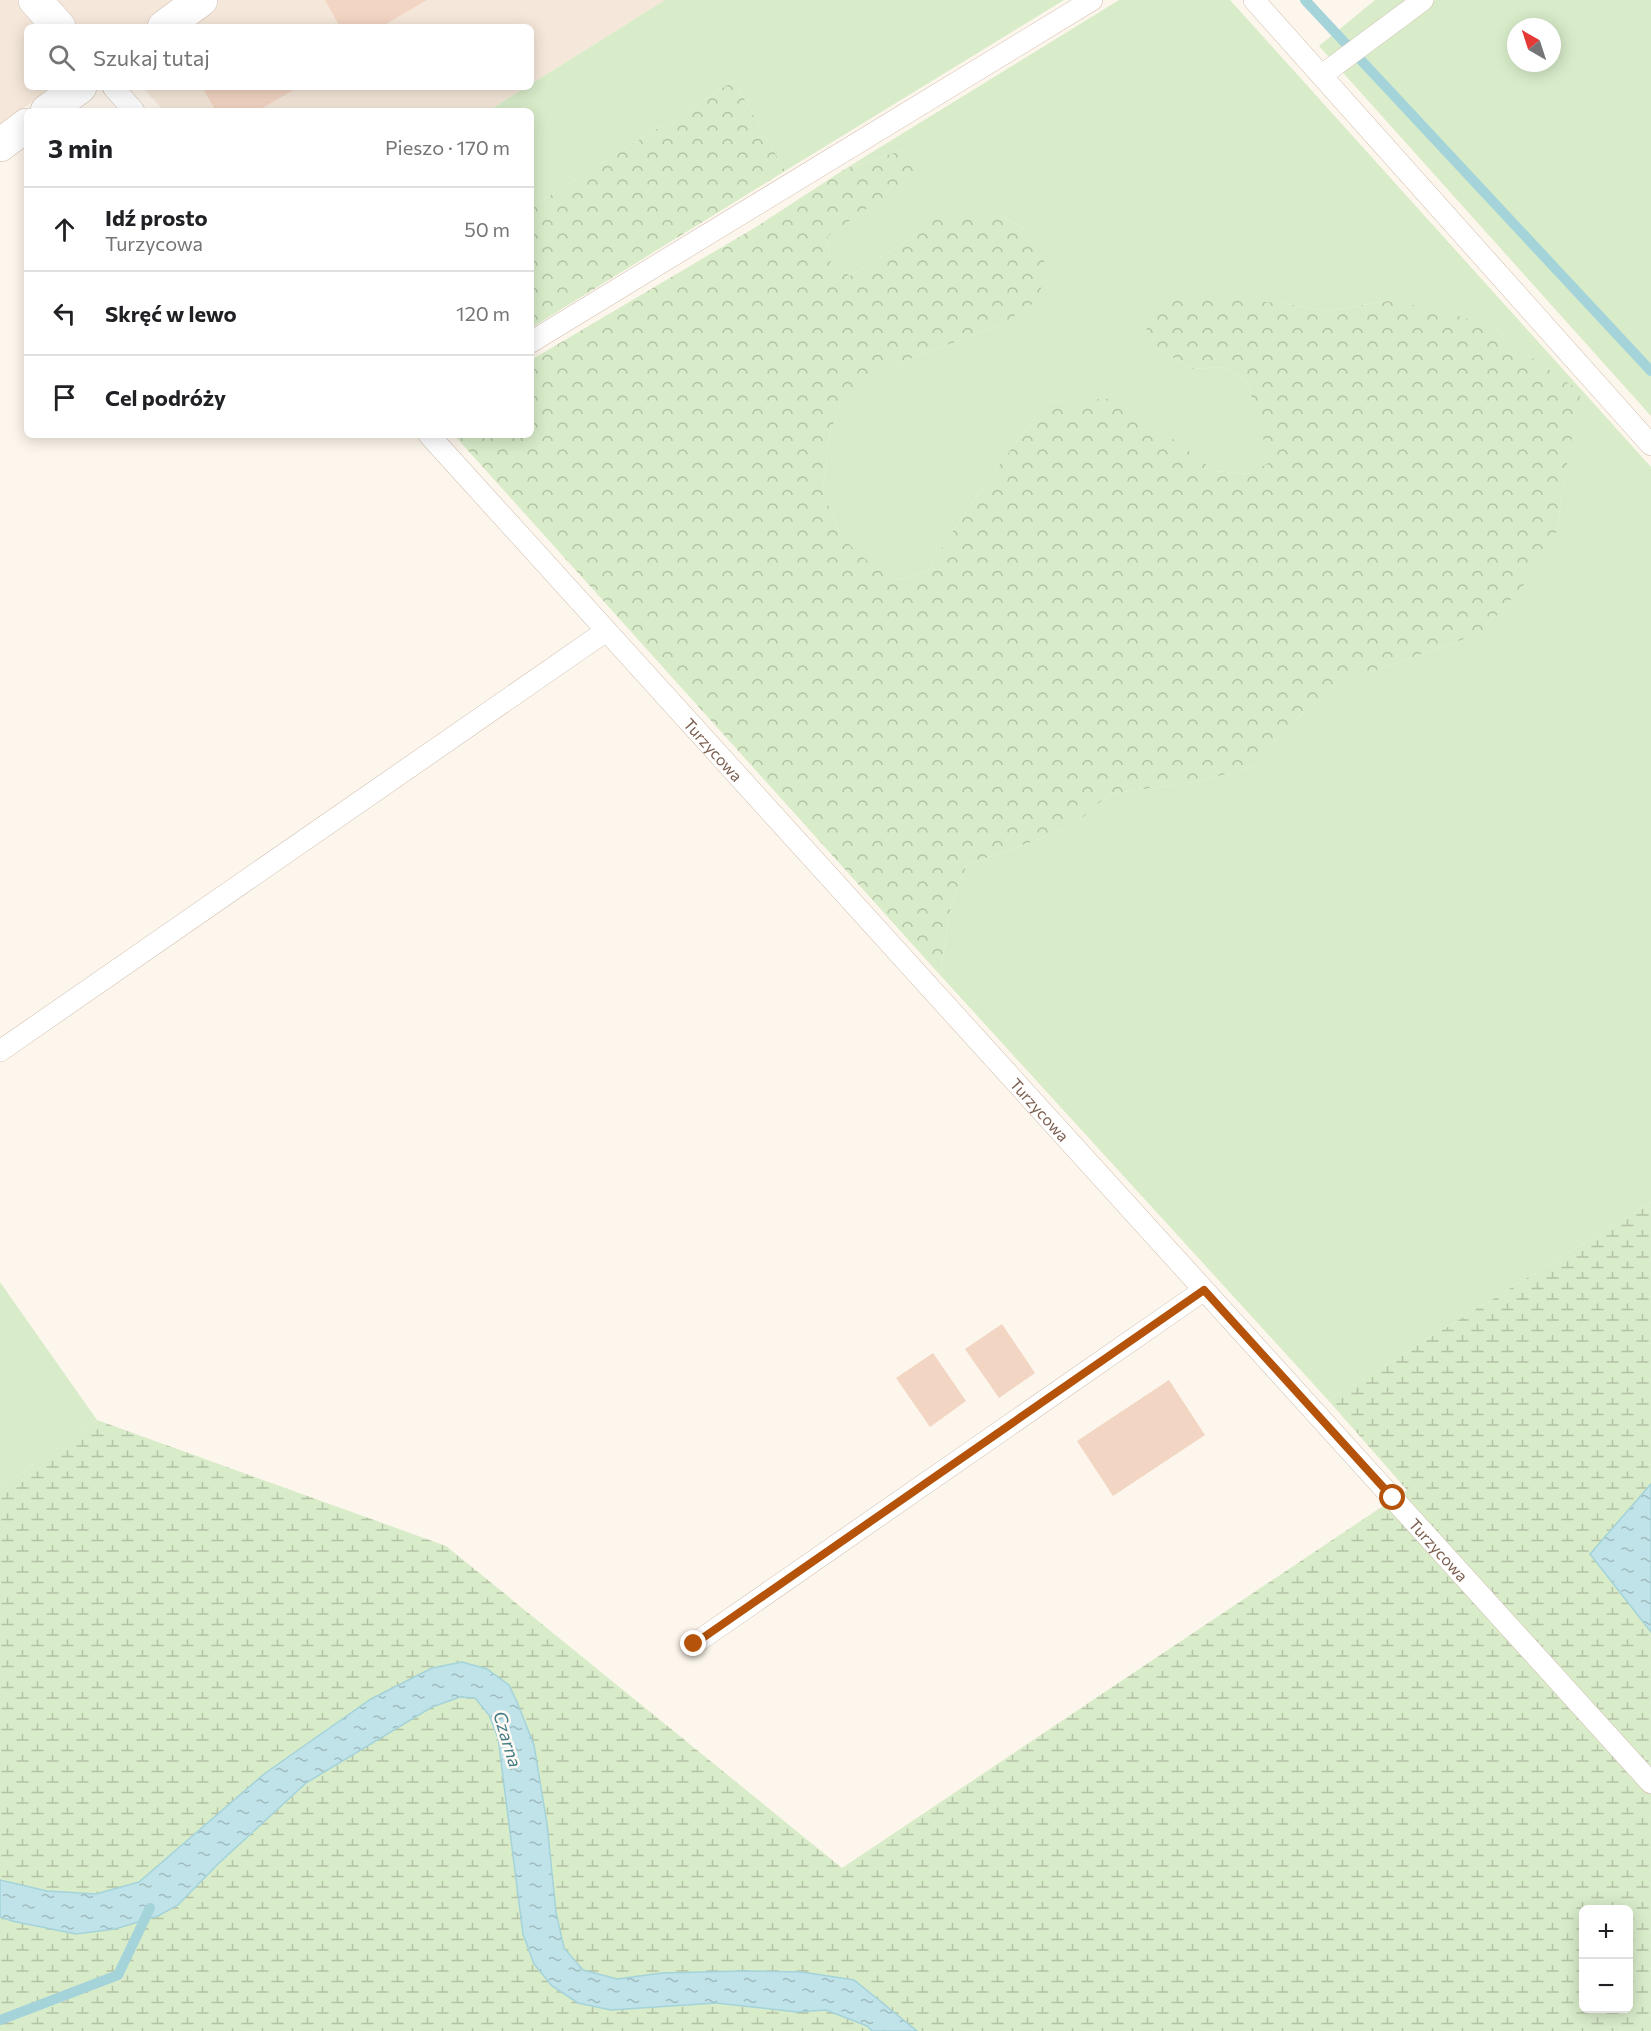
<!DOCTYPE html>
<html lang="pl">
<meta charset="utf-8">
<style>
:root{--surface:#fff;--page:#f2f2f2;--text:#202124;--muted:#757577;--line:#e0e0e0}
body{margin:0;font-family:Commissioner,sans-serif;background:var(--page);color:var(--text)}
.controls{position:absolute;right:18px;bottom:18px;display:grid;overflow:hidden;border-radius:9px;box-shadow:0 3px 15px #0003}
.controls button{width:54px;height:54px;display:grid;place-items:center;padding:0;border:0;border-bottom:2px solid var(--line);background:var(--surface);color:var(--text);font:30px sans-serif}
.compass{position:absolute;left:1507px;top:18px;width:54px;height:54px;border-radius:50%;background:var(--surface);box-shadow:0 3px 15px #0003;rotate:321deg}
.stop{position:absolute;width:18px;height:18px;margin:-14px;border:4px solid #b45309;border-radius:50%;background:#fff}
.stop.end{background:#b45309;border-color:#fff;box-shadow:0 2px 6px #0008}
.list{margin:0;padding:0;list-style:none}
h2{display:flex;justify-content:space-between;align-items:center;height:78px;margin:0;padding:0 24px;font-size:26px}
h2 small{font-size:20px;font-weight:400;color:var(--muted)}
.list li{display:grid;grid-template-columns:39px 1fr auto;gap:18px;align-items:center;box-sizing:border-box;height:84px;padding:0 24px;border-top:2px solid var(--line)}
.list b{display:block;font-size:22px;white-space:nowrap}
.list p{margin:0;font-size:20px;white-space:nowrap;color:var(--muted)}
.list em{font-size:20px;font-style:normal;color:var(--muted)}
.icon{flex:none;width:33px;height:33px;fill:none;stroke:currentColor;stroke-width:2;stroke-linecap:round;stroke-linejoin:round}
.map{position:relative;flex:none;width:1651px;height:2031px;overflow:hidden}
.search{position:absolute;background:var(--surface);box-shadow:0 3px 15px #0003;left:24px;top:24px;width:510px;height:66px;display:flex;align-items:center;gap:15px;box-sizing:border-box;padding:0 21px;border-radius:9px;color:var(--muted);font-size:22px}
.panel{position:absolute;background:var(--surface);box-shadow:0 3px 15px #0003;left:24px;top:108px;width:510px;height:330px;border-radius:9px}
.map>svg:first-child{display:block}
.residential{fill:#f5e8da}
.green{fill:#d8ecc9;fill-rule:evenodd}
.forest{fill:url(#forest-crowns)}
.wetland{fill:url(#wetland-marsh);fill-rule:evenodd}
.water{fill:url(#water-ripples);stroke:#a5d3da;stroke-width:1.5}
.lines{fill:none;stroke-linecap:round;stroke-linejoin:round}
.stream{stroke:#a5d3da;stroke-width:10}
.building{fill:#f3d5c3}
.lane-casing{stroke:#d1beb0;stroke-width:22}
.street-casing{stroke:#d1beb0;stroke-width:34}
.lane{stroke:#fff;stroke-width:21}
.street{stroke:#fff;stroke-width:33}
.route{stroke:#b45309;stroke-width:8}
.labels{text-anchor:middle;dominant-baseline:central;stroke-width:5;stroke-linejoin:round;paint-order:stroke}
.street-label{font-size:16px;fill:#7a5c4d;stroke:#fffaf3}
.water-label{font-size:18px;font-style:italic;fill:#437c86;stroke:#fffaf3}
</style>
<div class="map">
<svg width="1651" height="2031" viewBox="0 0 1651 2031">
<defs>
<pattern id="forest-crowns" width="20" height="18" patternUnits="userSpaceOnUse" patternTransform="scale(1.5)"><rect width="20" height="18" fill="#d8ecc9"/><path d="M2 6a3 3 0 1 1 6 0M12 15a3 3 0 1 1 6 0" fill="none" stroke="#b4c2a5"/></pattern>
<pattern id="wetland-marsh" width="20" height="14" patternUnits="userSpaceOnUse" patternTransform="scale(1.5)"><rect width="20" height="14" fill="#d8ecc9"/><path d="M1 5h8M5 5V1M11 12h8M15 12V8" fill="none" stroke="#b4c2a5"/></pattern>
<pattern id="water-ripples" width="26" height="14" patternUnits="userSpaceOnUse" patternTransform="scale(1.5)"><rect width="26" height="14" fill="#bfe3e8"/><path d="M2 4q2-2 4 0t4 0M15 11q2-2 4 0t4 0" fill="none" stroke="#a0bbbe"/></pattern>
</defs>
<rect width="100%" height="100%" fill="#fdf6ec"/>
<path class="residential" d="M0,0H665L531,84V27H27V87H53L0,125Z
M142,87H526L488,111H164Z"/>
<path class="green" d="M665,0H1064L785,171L734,81L531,207V111H488L526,87H531V84Z
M1119,0H1230L1651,467V1202L1328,1400L940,975L951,904L967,865L1072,827L1109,794L1201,781L1254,766L1286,728L1337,684L1481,633L1557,531L1564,479L1536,361L1494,327L1388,301L1326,311L1282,303L1142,340L1193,369L1223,367L1247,381L1271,462L1249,474L1215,471L1119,399L1047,402C1005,457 963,511 928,571L900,580L875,569L840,536L823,490L830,433L842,399L899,363L998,326L1036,236L997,213H944L910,239L850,276L830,261L828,236L860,211L903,150L845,169Z
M1375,0H1651V416L1319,46ZM1516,27H1552V63H1516Z
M0,1282L97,1420L0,1488Z"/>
<path class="forest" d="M734,81L785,171L531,328V207Z
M903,150L919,166C893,194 859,212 828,236L830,261L850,276L910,239L943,213H997L1036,236L1048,274L1034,303L998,326L899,363L842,399L830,433L823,490L840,536L875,568L900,580L928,571C963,511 1005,457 1047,402L1119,398L1215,471L1249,474L1270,462L1247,381L1223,367L1193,369L1142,340L1152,316L1176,298H1201L1282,303L1326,311L1388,301L1436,309L1494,327L1536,361L1581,392L1564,479L1557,531L1527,581L1481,633L1337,684L1286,728L1254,766L1201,781L1109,794L1072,827L967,865L951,904L940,975L454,435H531V360L756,227L845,169Z"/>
<path class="wetland" d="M1651,1202V2031H0V1488L97,1420L446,1546L842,1868L1407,1490L1328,1400ZM1584,1910H1628V2008H1584Z"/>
<path class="water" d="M1651,1484V1632L1590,1554Z
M462,1662L487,1669L509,1685L517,1702L534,1745L547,1824L556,1912L564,1948L583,1970L617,1979L662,1973L743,1971L802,1972L854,1980L917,2031H872L867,2026L826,2010L797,2012L716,2003L611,2010L578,2003L552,1986L534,1964L523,1934L498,1738L489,1715L475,1698L460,1697L432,1707L306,1783L218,1864L178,1905L158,1916L115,1929L76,1934L12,1921L0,1917V1880L47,1891L96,1894L139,1882L264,1774L371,1699L432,1668Z"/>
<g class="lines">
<path class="stream" d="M1305,0L1651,371
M0,2020L118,1975L150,1908"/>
</g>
<path class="building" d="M325,0H427L381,27H340Z
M202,87H299L257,111H216Z
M1002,1324L1035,1373L999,1398L965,1349Z
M933,1353L966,1401L930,1427L896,1378Z
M1169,1380L1205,1435L1113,1496L1077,1441Z"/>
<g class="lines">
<defs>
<g id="lane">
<path d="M1254,0L1651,445"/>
<path d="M1322,75L1423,0"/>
<path d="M113,87L134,111"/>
<path d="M531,342L1092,0"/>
<path id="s1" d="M429,435L1651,1783"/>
<path d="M0,1051L606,631"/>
<path d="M694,1644L1204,1290"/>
</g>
<path id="street" d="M35,0L59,27
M164,27L201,0
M47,111L80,87
M0,145L27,125"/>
</defs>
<use href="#lane" class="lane-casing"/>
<use href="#street" class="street-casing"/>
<use href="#lane" class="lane"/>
<use href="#street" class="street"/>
</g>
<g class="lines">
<path class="route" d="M694,1644L1204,1290L1393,1498"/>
</g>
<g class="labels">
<g class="street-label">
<text stroke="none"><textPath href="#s1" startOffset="424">Turzycowa</textPath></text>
<text stroke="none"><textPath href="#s1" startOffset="910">Turzycowa</textPath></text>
<text stroke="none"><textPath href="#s1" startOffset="1504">Turzycowa</textPath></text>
</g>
<g class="water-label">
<text transform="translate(508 1739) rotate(73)">Czarna</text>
</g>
</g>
</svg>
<div class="controls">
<button>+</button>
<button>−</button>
</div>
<svg class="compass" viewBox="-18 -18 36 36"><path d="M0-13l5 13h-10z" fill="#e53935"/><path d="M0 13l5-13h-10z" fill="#757577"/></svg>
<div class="stop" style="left:1393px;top:1498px"></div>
<div class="stop end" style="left:694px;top:1644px"></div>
<div class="search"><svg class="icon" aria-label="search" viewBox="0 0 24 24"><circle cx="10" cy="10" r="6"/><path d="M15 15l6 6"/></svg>Szukaj tutaj</div>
<section class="panel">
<h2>3 min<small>Pieszo · 170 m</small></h2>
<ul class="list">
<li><svg class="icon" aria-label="ahead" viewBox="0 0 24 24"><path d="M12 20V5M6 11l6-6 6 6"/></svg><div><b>Idź prosto</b><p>Turzycowa</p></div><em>50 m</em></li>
<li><svg class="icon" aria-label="left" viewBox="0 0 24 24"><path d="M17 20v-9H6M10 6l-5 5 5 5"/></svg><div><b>Skręć w lewo</b></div><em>120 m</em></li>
<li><svg class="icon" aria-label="arrive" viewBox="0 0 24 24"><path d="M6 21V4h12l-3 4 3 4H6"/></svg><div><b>Cel podróży</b></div></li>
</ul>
</section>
</div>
